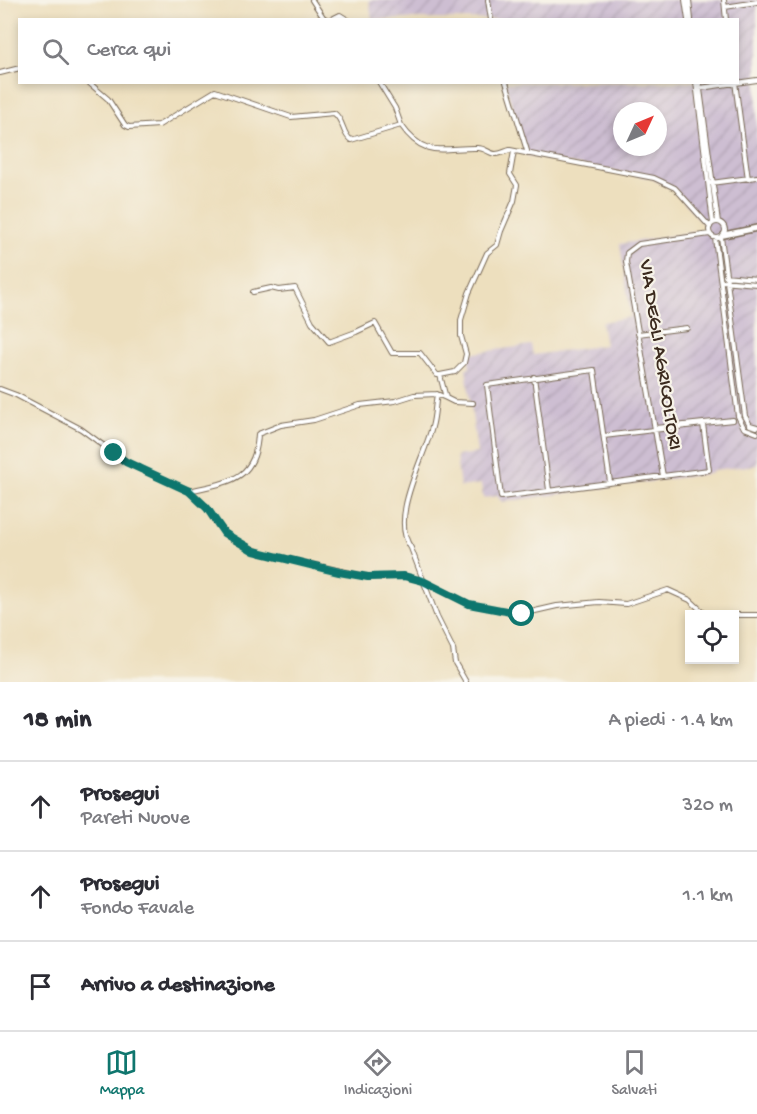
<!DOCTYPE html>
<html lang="it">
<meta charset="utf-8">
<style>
:root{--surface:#fff;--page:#f2f2f3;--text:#2b2b33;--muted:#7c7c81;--line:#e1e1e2;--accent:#0f766e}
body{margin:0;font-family:"Gochi Hand",sans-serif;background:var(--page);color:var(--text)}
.controls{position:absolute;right:18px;bottom:18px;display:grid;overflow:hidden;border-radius:0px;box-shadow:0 3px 9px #0003}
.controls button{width:54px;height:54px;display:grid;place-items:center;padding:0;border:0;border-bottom:2px solid var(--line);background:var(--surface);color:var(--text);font:30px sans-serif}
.compass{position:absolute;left:613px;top:102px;width:54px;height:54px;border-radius:50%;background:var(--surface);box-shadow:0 3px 9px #0003;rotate:46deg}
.stop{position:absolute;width:18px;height:18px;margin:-14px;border:4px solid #0f766e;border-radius:50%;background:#fff}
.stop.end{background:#0f766e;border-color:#fff;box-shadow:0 2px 6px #0008}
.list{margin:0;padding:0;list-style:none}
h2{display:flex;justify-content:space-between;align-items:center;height:78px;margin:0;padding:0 24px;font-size:26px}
h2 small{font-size:20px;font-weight:400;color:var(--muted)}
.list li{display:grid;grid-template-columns:39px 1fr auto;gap:18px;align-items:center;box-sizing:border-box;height:90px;padding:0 24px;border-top:2px solid var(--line)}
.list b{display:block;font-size:22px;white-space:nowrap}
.list p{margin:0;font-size:20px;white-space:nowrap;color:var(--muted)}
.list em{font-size:20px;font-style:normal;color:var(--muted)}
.icon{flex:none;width:33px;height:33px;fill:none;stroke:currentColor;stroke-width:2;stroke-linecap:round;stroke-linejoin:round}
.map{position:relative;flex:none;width:757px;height:682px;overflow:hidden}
.search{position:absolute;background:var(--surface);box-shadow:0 3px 9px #0003;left:18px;right:18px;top:18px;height:66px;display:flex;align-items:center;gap:15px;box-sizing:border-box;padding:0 21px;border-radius:0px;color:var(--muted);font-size:22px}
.sheet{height:348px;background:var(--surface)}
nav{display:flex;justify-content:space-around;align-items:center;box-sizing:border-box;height:84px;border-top:2px solid var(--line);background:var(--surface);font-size:16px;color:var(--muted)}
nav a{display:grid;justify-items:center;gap:3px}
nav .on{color:var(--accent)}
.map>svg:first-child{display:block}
.industrial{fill:url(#industrial-furrows);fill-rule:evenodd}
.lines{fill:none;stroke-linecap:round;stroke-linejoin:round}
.minor-casing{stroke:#796956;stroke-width:6}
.major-casing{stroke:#796956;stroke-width:8}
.minor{stroke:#fff;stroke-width:4}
.major{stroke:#fff;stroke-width:5}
.route{stroke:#0f766e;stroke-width:8}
.labels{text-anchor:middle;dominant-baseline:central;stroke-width:4.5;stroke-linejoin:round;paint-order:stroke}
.street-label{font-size:20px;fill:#3b2a1e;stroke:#f7f3e8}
</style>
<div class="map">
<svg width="757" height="682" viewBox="0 0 757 682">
<defs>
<pattern id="industrial-furrows" width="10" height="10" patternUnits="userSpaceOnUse" patternTransform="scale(1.5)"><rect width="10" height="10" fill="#cdbed2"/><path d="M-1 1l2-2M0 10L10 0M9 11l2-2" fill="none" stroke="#b1a3b4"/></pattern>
</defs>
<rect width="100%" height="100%" fill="#f7f3e8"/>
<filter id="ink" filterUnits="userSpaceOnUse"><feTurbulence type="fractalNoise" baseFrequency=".0167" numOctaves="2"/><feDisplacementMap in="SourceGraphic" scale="12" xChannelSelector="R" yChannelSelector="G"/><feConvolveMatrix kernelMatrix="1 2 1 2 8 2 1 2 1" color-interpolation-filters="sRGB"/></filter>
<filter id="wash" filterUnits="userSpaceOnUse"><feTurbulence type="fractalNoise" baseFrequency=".008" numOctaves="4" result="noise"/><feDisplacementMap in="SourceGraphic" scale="24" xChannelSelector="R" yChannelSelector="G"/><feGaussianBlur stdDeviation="1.35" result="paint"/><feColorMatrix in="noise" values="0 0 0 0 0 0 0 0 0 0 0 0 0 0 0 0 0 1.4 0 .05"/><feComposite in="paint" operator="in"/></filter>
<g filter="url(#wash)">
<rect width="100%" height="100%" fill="#eddfbe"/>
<path class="industrial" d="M369,0H757V465L713,470L712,473L502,502L497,496L483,498L481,484L460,487L456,456L477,453L466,368L470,367L468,354L531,345L533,355L605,345L601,322L631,317L620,244L708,230L674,190L651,178L527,156L505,83L738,82V20L372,19ZM622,111H658V147H622Z"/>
</g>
<g filter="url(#ink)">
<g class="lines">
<defs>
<path id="minor" d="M312,0L323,17L327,20
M488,0L491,20
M685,0L688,20
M689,0L691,20
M724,0L726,20
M725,7L757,2
M330,20L340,15L348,20
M0,73L20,68
M88,82L108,99L125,125L129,127L159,125L215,91L291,117L334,113C344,120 342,134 351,140L401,125C425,160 444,147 478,148C485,148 490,154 496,154C500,154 506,151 510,150L654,178L675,188L710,227
M379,82L395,108L401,125
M506,82L528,154
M696,82L713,223
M699,82L718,222
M735,82L748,179
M700,88L757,80
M711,183L757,177
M709 230a8 8 0 1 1 16 0a8 8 0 1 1-16 0Z
M721,237L745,416L750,425L757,427
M715,238L738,416L744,428L757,433
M725,276L757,279
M721,281L757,284
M253,292L271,288L279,290L295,288L312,322L329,342L356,332L375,323L392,353H420L437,375H440
M638,334L687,328
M534,377L549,490
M0,389L16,395L81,429L126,462L189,491L207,508L215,521L229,537L260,553L368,577L404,576L423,581L469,604L522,614L557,606L599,602L626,604L668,590L690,600L705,614
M446,398L454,402L473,403
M655,428L733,420
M604,436L703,424L709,470L501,497L487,385L594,370L610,482
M663,476L626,262L627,253L639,244L710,234
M189,491C228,482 256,481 258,434L281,425L314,420L360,405L395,401L414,395L437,394
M734,615H757
M466,682L455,663L453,649L437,617L411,548C389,518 424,459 432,427C435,417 435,405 437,394L446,398L440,375L455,372L464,363L466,354L461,336V320L469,293L487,253L497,245L501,231L514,201L517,185L510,174L514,151"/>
<path id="major" d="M724,235L757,228"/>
</defs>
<use href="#minor" class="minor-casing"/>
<use href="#major" class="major-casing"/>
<use href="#minor" class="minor"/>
<use href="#major" class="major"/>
</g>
</g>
<g class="lines" filter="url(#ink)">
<path class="route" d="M114,453L126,462L189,491L207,508L224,533L254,551L339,572L368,577L404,576L423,581L469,604L522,614"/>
</g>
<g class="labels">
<g class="street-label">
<text transform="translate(659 355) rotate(81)">VIA DEGLI AGRICOLTORI</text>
</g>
</g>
</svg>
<div class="controls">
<button><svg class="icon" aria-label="locate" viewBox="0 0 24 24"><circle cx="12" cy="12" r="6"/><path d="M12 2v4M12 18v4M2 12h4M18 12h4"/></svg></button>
</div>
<svg class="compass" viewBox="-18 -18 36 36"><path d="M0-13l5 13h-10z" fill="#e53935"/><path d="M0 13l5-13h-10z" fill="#7c7c81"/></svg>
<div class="stop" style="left:522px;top:614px"></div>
<div class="stop end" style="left:114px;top:453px"></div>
<div class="search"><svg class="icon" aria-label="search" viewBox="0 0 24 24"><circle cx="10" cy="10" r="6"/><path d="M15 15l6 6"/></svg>Cerca qui</div>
</div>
<section class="sheet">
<h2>18 min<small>A piedi · 1.4 km</small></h2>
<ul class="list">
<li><svg class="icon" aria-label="ahead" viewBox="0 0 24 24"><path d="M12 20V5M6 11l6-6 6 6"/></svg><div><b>Prosegui</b><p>Pareti Nuove</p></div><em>320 m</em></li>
<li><svg class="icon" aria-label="ahead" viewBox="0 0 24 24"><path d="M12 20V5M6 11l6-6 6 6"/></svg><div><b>Prosegui</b><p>Fondo Favale</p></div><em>1.1 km</em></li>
<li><svg class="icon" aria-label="arrive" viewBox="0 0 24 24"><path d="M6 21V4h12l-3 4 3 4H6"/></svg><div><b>Arrivo a destinazione</b></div></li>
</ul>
</section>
<nav>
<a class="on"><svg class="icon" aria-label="map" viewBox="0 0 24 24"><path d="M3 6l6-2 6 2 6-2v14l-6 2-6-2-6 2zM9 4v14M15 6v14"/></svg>Mappa</a>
<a><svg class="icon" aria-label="directions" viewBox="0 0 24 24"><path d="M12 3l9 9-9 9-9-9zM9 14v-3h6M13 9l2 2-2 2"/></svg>Indicazioni</a>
<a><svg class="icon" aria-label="saved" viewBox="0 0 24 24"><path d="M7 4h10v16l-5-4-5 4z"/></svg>Salvati</a>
</nav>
